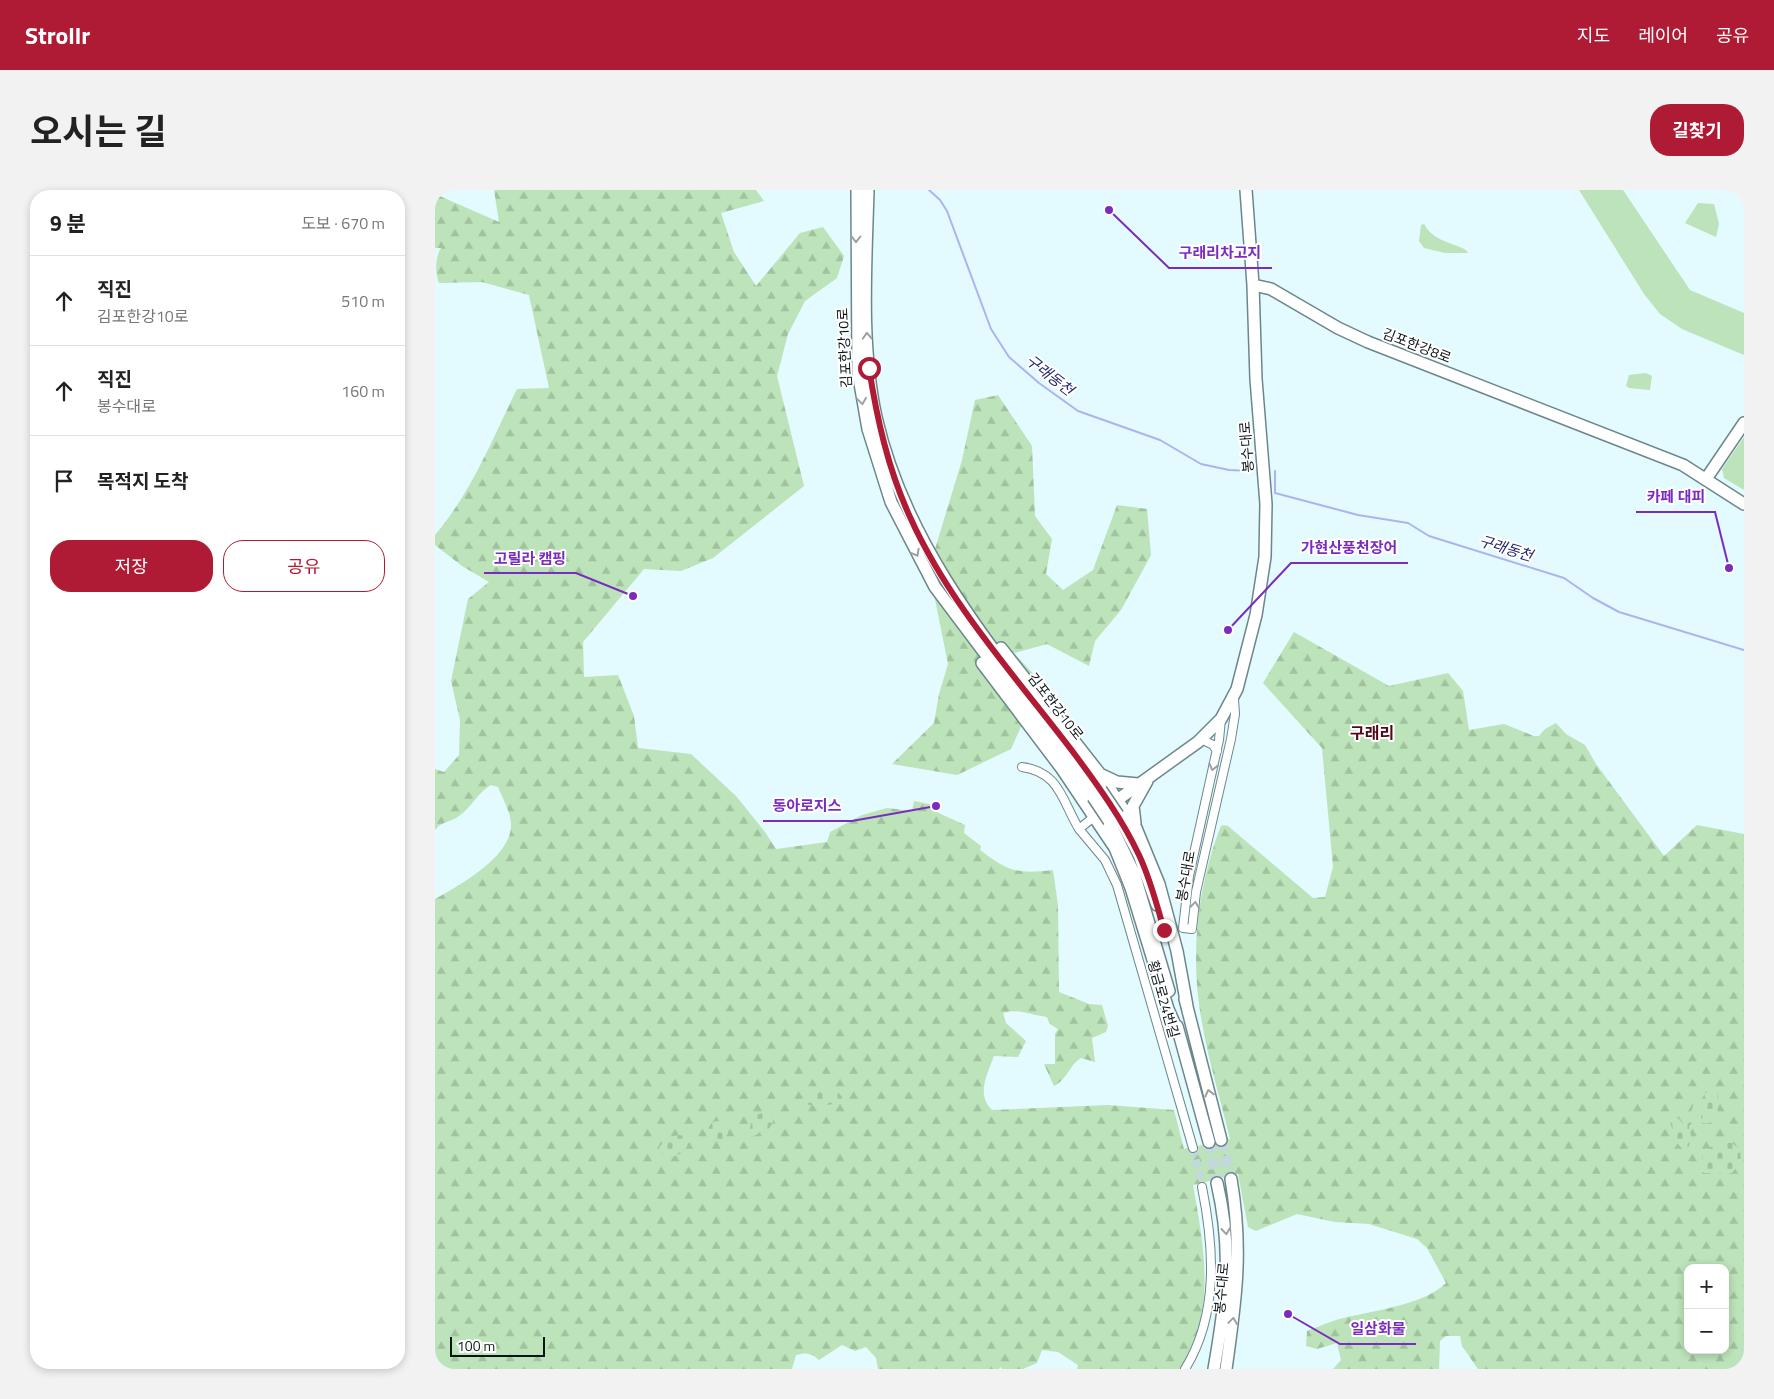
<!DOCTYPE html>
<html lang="ko">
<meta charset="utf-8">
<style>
:root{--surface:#fff;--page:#f2f2f2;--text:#222;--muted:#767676;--line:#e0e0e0;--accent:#af1b35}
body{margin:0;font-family:"Titillium Web","Noto Sans KR",sans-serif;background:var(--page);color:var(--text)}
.controls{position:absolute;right:15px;bottom:15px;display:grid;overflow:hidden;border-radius:10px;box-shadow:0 2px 8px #0003}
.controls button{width:45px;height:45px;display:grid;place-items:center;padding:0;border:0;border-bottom:1px solid var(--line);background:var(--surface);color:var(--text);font:25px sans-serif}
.scale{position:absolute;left:15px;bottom:12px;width:95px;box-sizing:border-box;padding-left:5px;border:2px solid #0a1416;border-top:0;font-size:14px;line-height:18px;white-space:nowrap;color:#0a1416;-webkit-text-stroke:4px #fff;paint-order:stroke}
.stop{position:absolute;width:15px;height:15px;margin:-11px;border:4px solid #af1b35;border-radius:50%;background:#fff}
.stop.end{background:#af1b35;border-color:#fff;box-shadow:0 1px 5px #0008}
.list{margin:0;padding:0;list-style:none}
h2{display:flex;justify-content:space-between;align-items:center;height:65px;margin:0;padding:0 20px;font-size:21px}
h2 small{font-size:16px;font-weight:400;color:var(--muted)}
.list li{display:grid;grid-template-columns:32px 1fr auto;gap:15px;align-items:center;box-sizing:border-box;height:90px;padding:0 20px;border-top:1px solid var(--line)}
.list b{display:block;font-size:19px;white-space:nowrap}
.list p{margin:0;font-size:16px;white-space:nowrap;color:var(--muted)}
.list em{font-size:16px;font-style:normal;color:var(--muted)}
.actions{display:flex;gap:10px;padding:15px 20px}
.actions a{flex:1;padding:11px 0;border:1px solid var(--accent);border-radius:20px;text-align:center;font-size:18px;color:var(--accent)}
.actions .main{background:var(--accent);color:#fff}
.icon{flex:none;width:28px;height:28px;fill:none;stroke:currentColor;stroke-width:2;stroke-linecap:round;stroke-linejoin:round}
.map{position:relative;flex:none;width:1309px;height:1179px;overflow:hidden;border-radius:20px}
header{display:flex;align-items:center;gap:30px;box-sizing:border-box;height:70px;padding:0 25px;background:var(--accent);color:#fff}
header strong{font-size:24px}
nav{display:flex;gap:28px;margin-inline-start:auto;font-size:18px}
.intro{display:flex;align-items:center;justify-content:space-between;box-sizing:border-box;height:120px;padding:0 30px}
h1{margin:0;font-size:35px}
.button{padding:12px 22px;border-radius:20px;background:var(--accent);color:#fff;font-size:18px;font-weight:700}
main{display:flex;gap:30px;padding:0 30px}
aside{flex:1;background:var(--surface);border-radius:20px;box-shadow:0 2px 8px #0003}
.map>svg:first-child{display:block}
.forest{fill:url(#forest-firs);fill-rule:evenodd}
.cemetery{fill:url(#cemetery-stones)}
.park{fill:#bce3b9}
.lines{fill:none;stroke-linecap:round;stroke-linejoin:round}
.stream{stroke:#abb4f1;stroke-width:2}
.street-tunnel{stroke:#c2d8db;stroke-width:8;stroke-dasharray:8 4;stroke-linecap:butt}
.secondary-tunnel{stroke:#c2d8db;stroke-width:11;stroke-dasharray:11 5.5;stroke-linecap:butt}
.street-casing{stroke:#6c878c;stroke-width:10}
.secondary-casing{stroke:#6c878c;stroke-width:14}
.street{stroke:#fff;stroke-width:8}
.secondary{stroke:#fff;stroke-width:11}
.secondary-bridge-casing{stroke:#6c878c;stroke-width:14;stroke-linecap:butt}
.secondary-bridge{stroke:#fff;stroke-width:11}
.oneway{stroke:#9da1a2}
.route{stroke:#af1b35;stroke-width:6}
.labels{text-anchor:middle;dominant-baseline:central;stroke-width:4;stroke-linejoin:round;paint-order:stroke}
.street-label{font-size:14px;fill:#0a1416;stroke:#fff}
.water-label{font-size:15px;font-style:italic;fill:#29286e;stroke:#fff}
.quarter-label{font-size:16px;font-weight:bold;fill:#500b15;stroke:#fff}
.leader{fill:none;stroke:#7b2cbf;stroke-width:2}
.callout-dot{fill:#7b2cbf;stroke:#fff;stroke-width:2}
.callout-label{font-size:15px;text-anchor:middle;font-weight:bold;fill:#7b2cbf;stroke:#fff;stroke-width:4;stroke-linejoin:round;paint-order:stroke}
</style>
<header>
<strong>Strollr</strong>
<nav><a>지도</a><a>레이어</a><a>공유</a></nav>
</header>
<div class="intro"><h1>오시는 길</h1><a class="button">길찾기</a></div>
<main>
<aside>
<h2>9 분<small>도보 · 670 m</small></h2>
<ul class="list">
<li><svg class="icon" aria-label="ahead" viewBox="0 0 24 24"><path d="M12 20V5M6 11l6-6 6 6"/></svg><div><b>직진</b><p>김포한강10로</p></div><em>510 m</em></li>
<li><svg class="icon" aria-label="ahead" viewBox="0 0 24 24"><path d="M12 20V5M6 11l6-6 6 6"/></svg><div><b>직진</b><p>봉수대로</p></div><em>160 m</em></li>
<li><svg class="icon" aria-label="arrive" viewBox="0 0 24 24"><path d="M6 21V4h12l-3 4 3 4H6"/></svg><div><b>목적지 도착</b></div></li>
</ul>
<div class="actions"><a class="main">저장</a><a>공유</a></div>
</aside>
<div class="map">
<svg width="1309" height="1179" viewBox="0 0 1309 1179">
<defs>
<pattern id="forest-firs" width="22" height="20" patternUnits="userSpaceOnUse" patternTransform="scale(1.25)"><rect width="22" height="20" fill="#bce3b9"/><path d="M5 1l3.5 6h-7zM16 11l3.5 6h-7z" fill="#a0c29e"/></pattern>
<pattern id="cemetery-stones" width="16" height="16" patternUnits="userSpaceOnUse" patternTransform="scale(1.25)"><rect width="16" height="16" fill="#bce3b9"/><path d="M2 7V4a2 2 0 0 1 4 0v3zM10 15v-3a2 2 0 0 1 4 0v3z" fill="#a0c29e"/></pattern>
</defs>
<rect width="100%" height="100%" fill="#e3fafe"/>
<path class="forest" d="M59,0H321L329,11L286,23L299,62L321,96L365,43L388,37L409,66L402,88L370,111L353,144L342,186L369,296L278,368L246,381L209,379L148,452L149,487L183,485L199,526L203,558L256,564L301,606L330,642L341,659L392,652L395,642L427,625L452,618L477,621L479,611L499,615V621L530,635L529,643L546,656L545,660C574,682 581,684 618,680L623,715L624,802L654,814L667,815L673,836L671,842L657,848L660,872L646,868C635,874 632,890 619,896L609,874H620V844L623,839L615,834L612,827C596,825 583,818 568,823L571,833L591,851L583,867L559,866C552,885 541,904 557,920L673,915L739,920L749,959L795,949C783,899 766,847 762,795C758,742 766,688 785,638L787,635L793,636L878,708L890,707L898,677L887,558L828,493L859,442L954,496L1013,483L1028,501L1034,540L1069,534L1099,546H1104L1110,539L1121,533L1131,544L1150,555L1161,574L1229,666L1262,635L1309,644V1179H1043L1027,1156L1025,1146H1011L1005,1151L1004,1179H898L906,1170L902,1153L882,1159L871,1156L872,1141C882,1137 892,1133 901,1130C933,1121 988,1116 1011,1093L992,1058L982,1049L934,1034L900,1032L862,1024L821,1041L813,1037L803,984L758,995C769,1057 782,1122 746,1179H642L643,1175L623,1162L607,1160L602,1173L588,1179H567L566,1177L564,1179H443L441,1168L431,1157L420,1161L407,1155L384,1170C377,1163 371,1162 361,1165L357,1179H0V709C24,696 74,668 76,637C77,625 68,609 63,597L56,595C43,602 36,618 24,626C16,632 7,631 0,640V579L9,582L24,565L25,530L16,491L33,409L54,392L27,376L0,355V345C36,303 58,248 82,199L114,198L94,105L47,92L4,93C0,83 0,68 6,58H0V4L64,32ZM1253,1078H1290V1160H1253Z
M563,205L597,256L600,326L617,349L611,384L628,400L658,380L682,315L712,319L716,365L686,420L660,451L654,476L612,454L579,463L606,492L576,559L522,585L457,574L499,533L504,504L513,474L494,379L527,270L540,210Z"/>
<path class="cemetery" d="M370,900L402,901L407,907V912C395,915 375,919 366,911Z
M1278,900L1282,901C1285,909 1282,925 1280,934L1268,933L1266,927L1273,915L1269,904Z
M1258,915L1264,916L1262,928L1254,936L1256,946L1254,956L1249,961L1242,953L1234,929L1241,925L1248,934L1255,926Z
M327,923L338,928C339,940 325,943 316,947L314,942L318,926Z
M273 941a10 10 0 1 1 20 0a10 10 0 1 1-20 0Z
M243,945L251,946L255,951C250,963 240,969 228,966L224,958L230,949Z
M1290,953H1297L1305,960L1306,972L1297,983H1269L1265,977L1269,959Z"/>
<path class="park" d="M1144,0H1188L1255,100L1309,123V165L1247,139L1225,124L1209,104Z
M1263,13L1279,14L1284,34L1281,47L1250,33Z
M989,34C1000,55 1030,54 1033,63H1010L989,58L984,51L986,35Z
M1211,183L1217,186L1215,200L1194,198L1191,196L1194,185Z
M1309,247V300L1289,288L1287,279Z"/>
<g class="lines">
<path class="stream" d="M494,0L505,10L512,21L556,139L574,167L604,193L643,221L725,250L766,274L794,280L817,281
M840,281V303L923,325L973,333L994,346L1129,388L1158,408L1184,422L1309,460"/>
<path class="street-tunnel" d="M758,958L767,997"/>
<path class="secondary-tunnel" d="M786,950L796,989
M774,952L782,993"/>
<defs>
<path id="street" d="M786,529L784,550L754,686L748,738L757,739L761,702L796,549L800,524L799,509
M766,549L778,555L782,561
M587,577C625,582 627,611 644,639
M660,626L644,639L670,670L682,695L758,958
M750,1179C784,1124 779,1057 767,997"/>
<path id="secondary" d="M422,0L423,182L433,239L456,312L500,397L658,607
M433,0C431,74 425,154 441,227C474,373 579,483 666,600
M818,95L836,99L903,138L933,152L1248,275L1309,314
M1271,289L1309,233
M566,458L665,584L701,638L724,694L742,761L752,816
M547,473L627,579L680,658L696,698L733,819L743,842
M667,585L682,592L703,594
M683,625L704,665L722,715
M660,626L763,552L786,529L802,499L821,425L830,367L831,314L821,189L818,95L811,0
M674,631L699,683L734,801
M700,633L698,616L712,591
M750,809L786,950
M742,836L774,952
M779,1179C791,1110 798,1062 782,993
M791,1179C801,1109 808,1059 796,989"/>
</defs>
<use href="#street" class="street-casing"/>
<use href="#secondary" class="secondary-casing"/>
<use href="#street" class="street"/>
<use href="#secondary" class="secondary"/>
<defs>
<path id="secondary-bridge" d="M666,600L683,625
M658,607L674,631"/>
</defs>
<use href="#secondary-bridge" class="secondary-bridge-casing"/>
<use href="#secondary-bridge" class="secondary-bridge"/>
</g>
<defs><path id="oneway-chevron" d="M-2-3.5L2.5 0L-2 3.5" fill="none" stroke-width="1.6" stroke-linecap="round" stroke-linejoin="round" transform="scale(1.25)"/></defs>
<g class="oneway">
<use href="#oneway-chevron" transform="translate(421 49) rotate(90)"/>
<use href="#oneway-chevron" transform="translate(432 146) rotate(-93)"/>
<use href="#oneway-chevron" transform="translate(427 211) rotate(82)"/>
<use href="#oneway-chevron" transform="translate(481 363) rotate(61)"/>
<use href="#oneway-chevron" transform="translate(778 577) rotate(104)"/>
<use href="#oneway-chevron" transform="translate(760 715) rotate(-83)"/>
<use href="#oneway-chevron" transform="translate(774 903) rotate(-104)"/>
<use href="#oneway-chevron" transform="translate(791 1041) rotate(84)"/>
<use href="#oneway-chevron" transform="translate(798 1131) rotate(-82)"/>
</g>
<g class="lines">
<path class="route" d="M434,178C442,229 453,279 475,327C515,416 583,489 641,566C664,597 687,629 704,665C715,688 722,715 729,740"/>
</g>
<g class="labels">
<g class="street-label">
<text transform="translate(982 155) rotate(21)">김포한강8로</text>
<text transform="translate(409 158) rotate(-93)">김포한강10로</text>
<text transform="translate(811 257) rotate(-94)">봉수대로</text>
<text transform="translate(621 516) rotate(52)">김포한강10로</text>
<text transform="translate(750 686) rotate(-80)">봉수대로</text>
<text transform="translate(729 809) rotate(74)">황금로24번길</text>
<text transform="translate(786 1098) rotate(-85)">봉수대로</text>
</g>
<g class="water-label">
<text transform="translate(615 185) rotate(38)">구래동천</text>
<text transform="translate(1071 358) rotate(17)">구래동천</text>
</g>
<g class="quarter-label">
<text x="937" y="543">구래리</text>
</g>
</g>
<path class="leader" d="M674 20L734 78H837M1294 378L1280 322H1201M793 440L856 373H973M198 406L141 383H49M501 616L417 631H328M853 1124L905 1154H981"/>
<g class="callout-dot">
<circle cx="674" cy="20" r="5"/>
<circle cx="1294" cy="378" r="5"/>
<circle cx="793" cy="440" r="5"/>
<circle cx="198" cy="406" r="5"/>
<circle cx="501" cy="616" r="5"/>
<circle cx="853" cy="1124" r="5"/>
</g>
<g class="callout-label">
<text x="785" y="68">구래리차고지</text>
<text x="1241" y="312">카페 대피</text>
<text x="914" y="363">가현산풍천장어</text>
<text x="95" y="374">고릴라 캠핑</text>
<text x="372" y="621">동아로지스</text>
<text x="943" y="1144">일삼화물</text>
</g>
</svg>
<div class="controls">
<button>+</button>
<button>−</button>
</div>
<div class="scale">100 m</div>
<div class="stop" style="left:434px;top:178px"></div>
<div class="stop end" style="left:729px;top:740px"></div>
</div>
</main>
